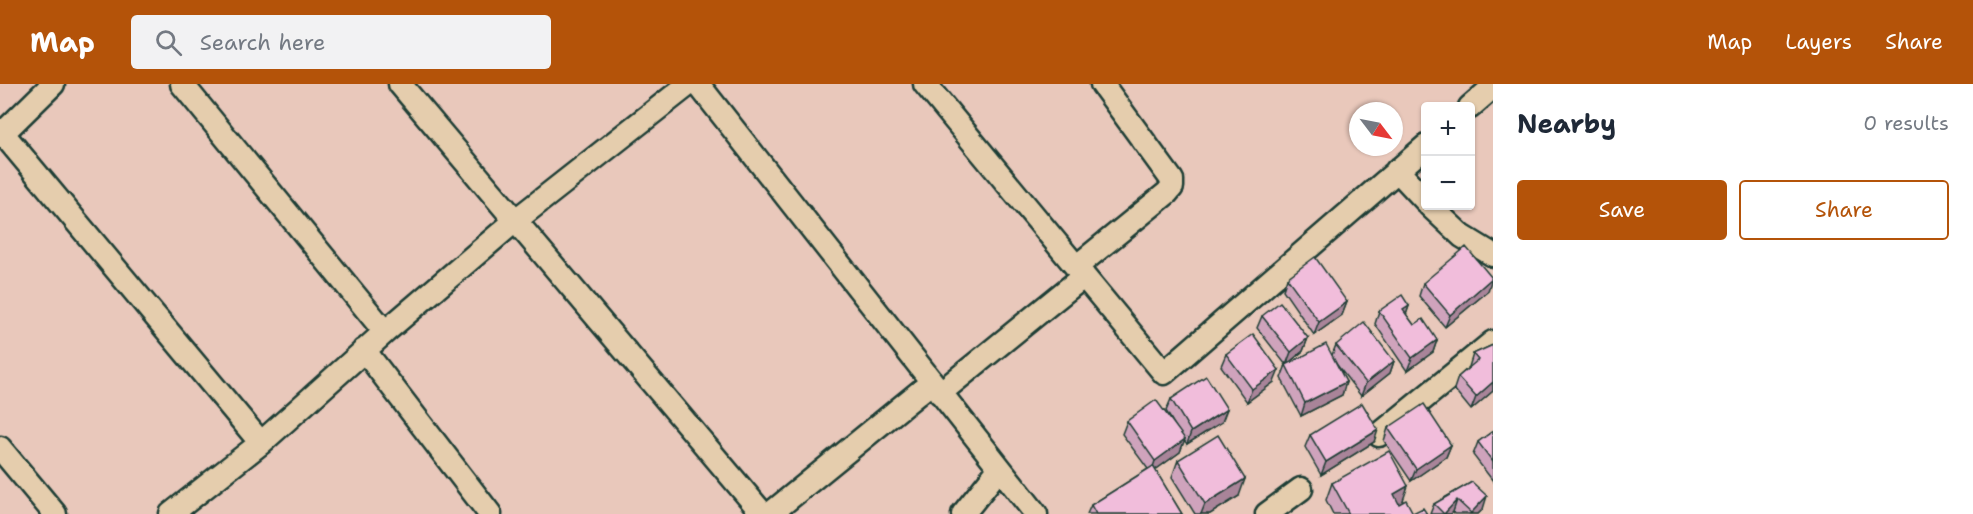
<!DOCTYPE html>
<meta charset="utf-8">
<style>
:root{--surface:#fff;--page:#f2f2f3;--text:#1f2937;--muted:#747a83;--line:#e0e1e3;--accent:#b45309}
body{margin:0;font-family:"Shantell Sans",sans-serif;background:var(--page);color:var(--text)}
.controls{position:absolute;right:18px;top:18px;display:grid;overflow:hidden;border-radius:6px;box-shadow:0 2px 4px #0004}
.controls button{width:54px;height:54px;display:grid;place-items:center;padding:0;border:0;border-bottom:2px solid var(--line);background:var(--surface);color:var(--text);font:30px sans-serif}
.compass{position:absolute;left:1349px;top:18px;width:54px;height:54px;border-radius:50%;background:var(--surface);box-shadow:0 2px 4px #0004;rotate:122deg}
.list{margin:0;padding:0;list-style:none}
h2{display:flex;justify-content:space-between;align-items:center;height:78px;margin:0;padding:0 24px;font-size:26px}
h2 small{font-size:20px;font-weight:400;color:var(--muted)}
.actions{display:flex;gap:12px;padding:18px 24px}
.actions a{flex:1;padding:14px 0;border:2px solid var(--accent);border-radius:6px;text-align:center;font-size:21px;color:var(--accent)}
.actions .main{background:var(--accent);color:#fff}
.icon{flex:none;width:33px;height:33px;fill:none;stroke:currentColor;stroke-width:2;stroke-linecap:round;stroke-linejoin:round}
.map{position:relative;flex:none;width:1493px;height:430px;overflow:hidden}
header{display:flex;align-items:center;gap:36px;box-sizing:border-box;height:84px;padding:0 30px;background:var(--accent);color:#fff}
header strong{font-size:28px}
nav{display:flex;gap:33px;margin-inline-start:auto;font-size:21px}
.search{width:420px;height:54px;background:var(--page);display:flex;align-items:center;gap:15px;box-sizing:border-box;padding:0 21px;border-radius:6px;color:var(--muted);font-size:22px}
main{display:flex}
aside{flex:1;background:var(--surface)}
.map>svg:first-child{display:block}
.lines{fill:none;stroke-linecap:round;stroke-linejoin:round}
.street-casing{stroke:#1f3d34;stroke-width:27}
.street{stroke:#e5cdad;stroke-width:22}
.wall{fill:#cfa3bc;stroke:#1f3d34;stroke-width:1.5}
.shaded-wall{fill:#a98499;stroke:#1f3d34;stroke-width:1.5}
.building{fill:#f1bddb;stroke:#1f3d34;stroke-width:1.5}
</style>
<header>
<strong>Map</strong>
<div class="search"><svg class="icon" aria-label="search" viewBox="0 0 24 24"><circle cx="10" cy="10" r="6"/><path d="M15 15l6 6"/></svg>Search here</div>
<nav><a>Map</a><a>Layers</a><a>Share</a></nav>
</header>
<main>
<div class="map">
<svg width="1493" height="430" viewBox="0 0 1493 430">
<rect width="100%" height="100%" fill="#e9c8bb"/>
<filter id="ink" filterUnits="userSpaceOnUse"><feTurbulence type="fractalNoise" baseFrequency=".0167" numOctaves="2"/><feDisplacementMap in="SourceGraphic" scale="12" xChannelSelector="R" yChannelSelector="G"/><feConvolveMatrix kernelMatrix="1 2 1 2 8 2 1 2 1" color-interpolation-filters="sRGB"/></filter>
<g filter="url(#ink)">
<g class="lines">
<defs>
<path id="street" d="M182,0L385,248
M400,0L763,430
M698,0L1036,430
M925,0L1164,289L1426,62
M1470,23L1493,3
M0,46L261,359
M3,49L53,0
M1397,86L1426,117
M1430,122L1462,152L1493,171
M1076,183L1167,109L1172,103V96L1102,0
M364,266L490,430
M940,309L1084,192
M1379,351L1493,258
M0,364L55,430
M171,430L261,359L385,248L516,136L689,0
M770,430L932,298
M963,430L999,385
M1267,430L1301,405"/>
</defs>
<use href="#street" class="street-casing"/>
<use href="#street" class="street"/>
</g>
<path class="wall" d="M1287,194L1347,218L1342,231L1314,251L1283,206Z
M1423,199L1488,207L1445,243L1419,212Z
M1409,222L1406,230L1414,241L1437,256L1433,268L1407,287L1375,240L1379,227Z
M1262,232L1308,254L1303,267L1286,281L1257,244Z
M1336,261L1394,277L1390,289L1361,312L1337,281L1346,298L1342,311L1301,332L1281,294L1286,281L1332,271Z
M1493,261V307L1471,326L1454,305L1458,293L1469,283L1473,270Z
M1226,270L1274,298L1247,318L1221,282Z
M1171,315L1222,338L1187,360L1184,356L1180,368L1155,386L1182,430H1087L1091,421L1148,385L1122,350L1127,337L1178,347L1166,327Z
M1388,344L1451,361L1446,373L1411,397L1384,357Z
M1493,347V397L1473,371L1478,358Z
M1310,351L1374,358L1321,391L1305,363Z
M1178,376L1239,412L1210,430H1195L1172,393Z
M1472,398L1483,425L1478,430H1454L1453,428L1451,430H1430L1434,420Z
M1332,399L1402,418L1413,429L1427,430H1333L1326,416Z"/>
<path class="shaded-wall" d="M1492,194L1488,207L1445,243L1450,231Z
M1347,218L1342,231L1314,251L1319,238Z
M1409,222L1405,234L1403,226Z
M1308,254L1303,267L1286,281L1291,268Z
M1437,256L1433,268L1407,287L1412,274Z
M1394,277L1390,289L1361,312L1366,299Z
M1279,286L1274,298L1247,318L1252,305Z
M1346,298L1342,311L1301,332L1305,319Z
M1493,298V307L1471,326L1476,313Z
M1227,325L1222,338L1187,360L1191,348Z
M1378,346L1374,358L1321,391L1326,378Z
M1185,355L1180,368L1151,389L1155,377Z
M1451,361L1446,373L1411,397L1416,385Z
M1245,395L1239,412L1210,430H1201L1205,420Z
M1408,402L1402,419L1388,428L1394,410Z
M1487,412L1483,425L1478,430H1470Z
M1457,416L1453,428L1451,430H1444Z"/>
<path class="building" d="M1466,163L1492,194L1450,231L1423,199Z
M1315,173L1347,218L1319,238L1287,194Z
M1402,211L1409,222L1403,226L1414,241L1423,235L1437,256L1412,274L1379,227Z
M1280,218L1308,254L1291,268L1262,232Z
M1364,238L1394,277L1366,299L1336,261Z
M1253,250L1279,286L1252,305L1226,270Z
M1326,260L1346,298L1305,319L1286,281Z
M1493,261V298L1476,313L1458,293L1478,276L1473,270Z
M1206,292L1227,325L1191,348L1171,315Z
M1156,316L1185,355L1155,377L1127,337Z
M1362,319L1378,346L1326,378L1310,351Z
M1424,320L1451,361L1416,385L1388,344Z
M1493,347V378L1478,358Z
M1218,351L1245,395L1205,420L1178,376Z
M1389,367L1408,402L1394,410L1399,420L1406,416L1413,429L1423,424L1427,430H1349L1332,399Z
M1153,382L1182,430H1096L1091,421Z
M1472,398L1487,412L1471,429L1457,416L1444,430L1434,420Z"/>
</g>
</svg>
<div class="controls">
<button>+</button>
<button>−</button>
</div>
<svg class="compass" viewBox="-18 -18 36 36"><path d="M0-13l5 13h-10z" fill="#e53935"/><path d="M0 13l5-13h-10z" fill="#747a83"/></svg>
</div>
<aside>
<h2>Nearby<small>0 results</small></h2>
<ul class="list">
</ul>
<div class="actions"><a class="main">Save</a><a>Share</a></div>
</aside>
</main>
